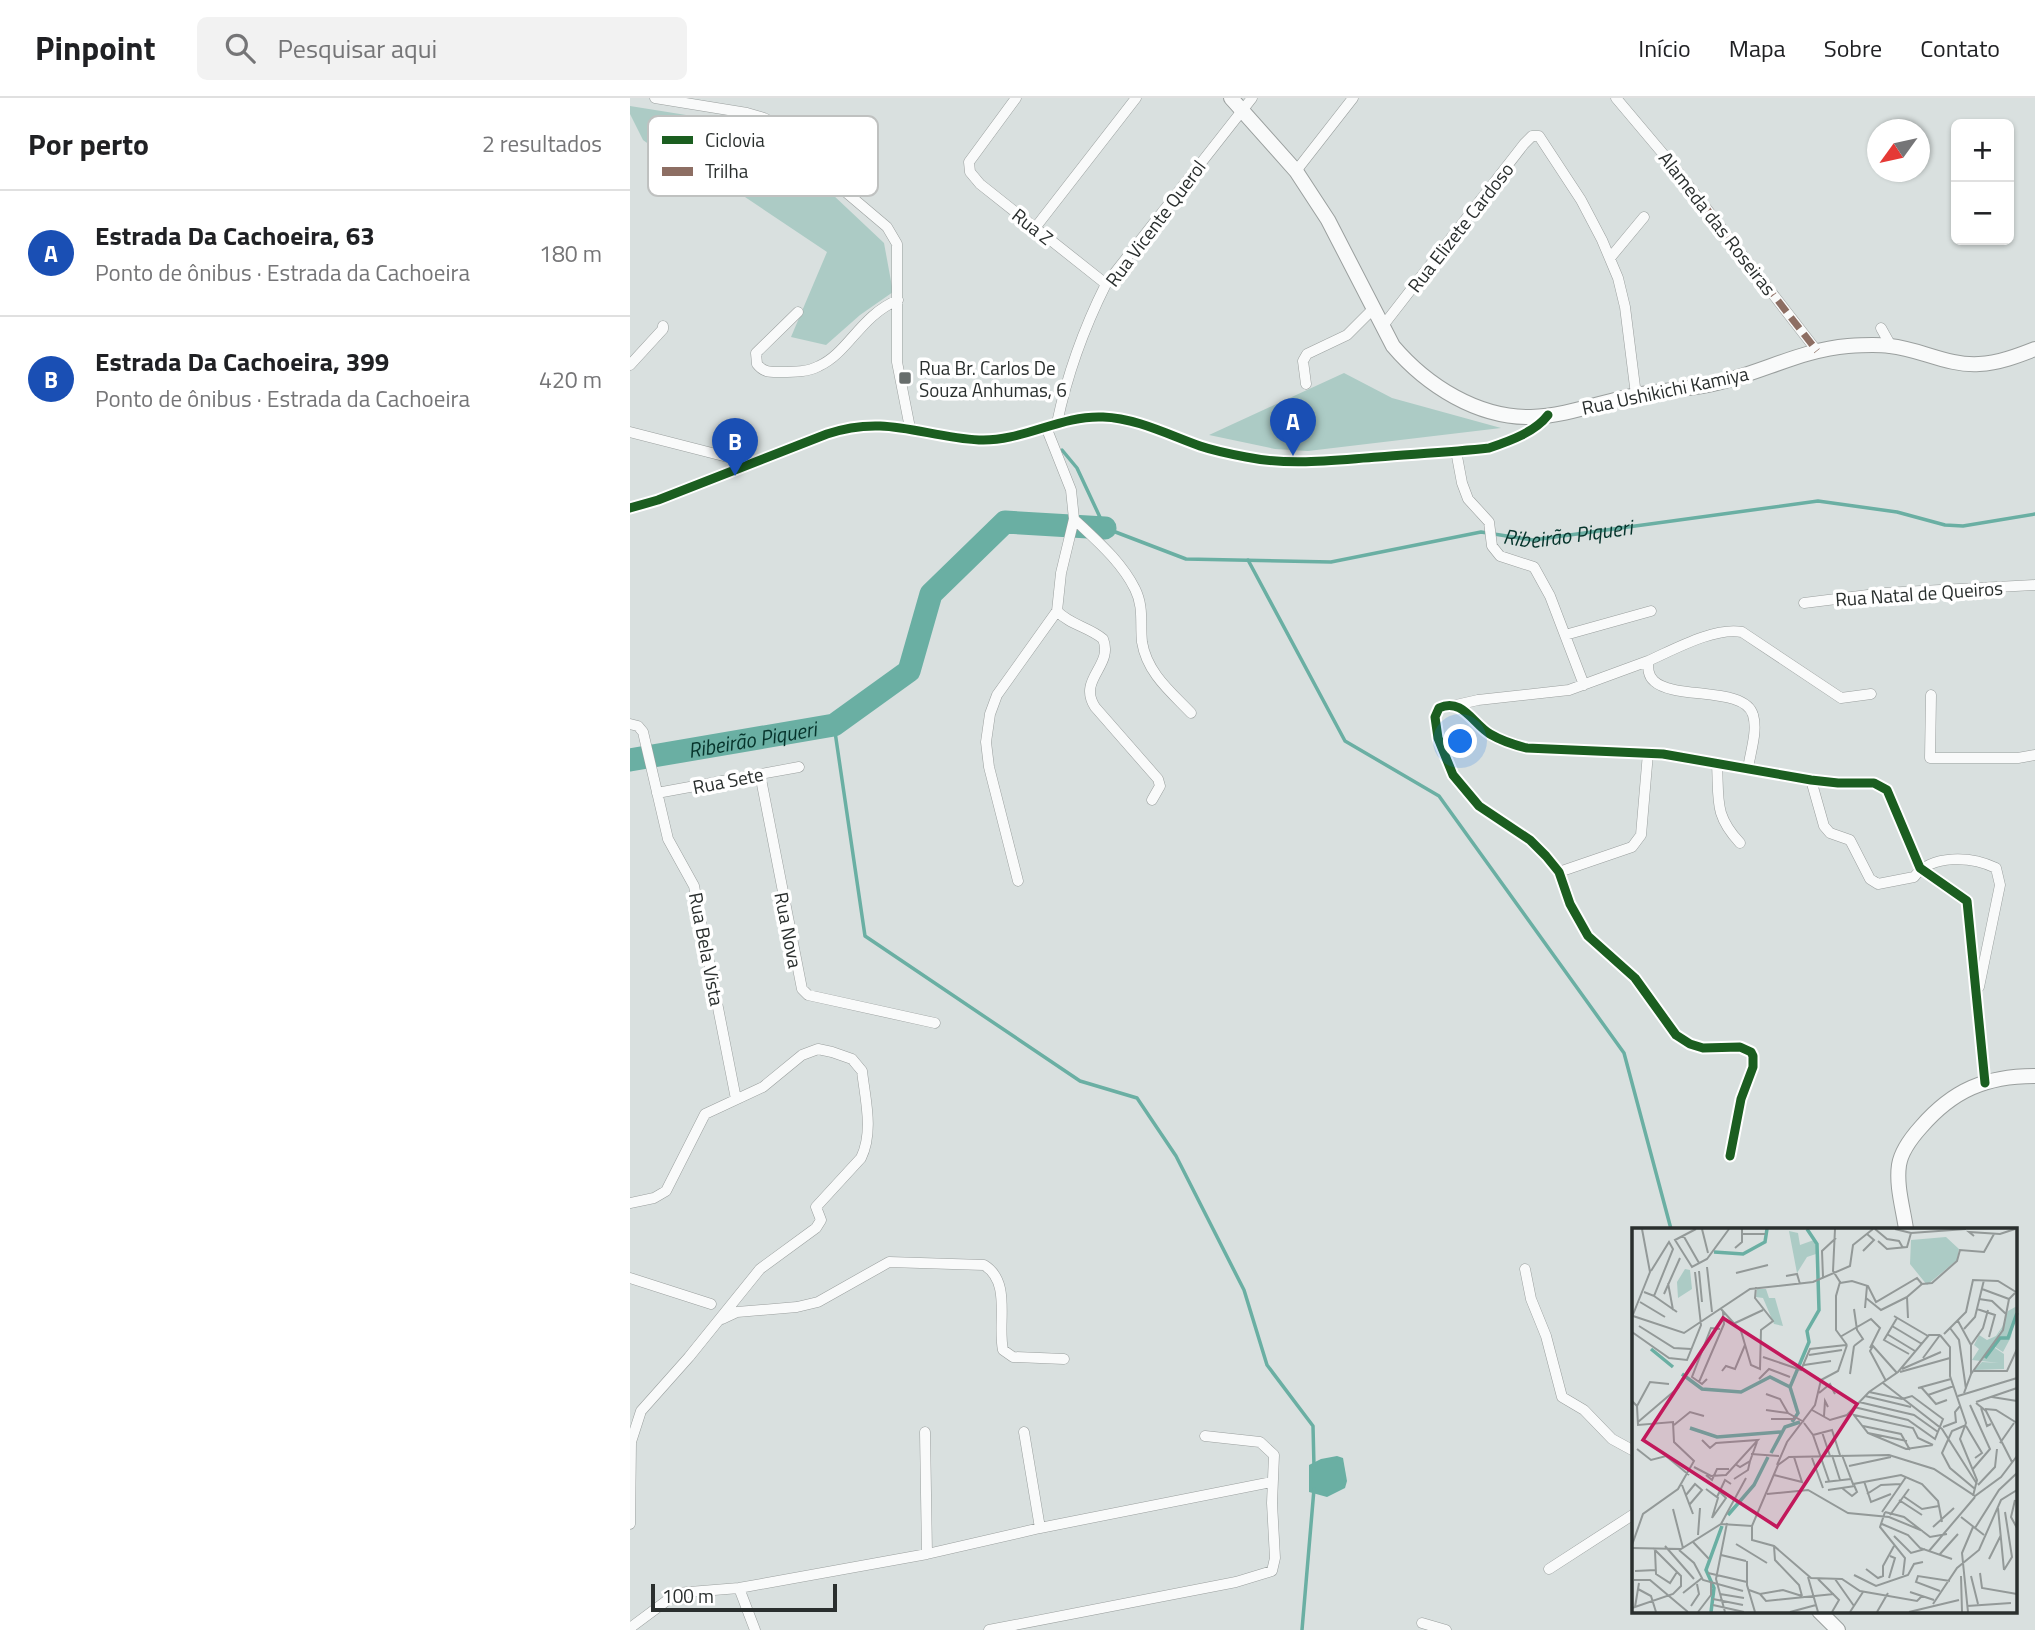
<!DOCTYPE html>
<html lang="pt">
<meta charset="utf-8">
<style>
:root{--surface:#fff;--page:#f2f2f2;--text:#202124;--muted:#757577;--line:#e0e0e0;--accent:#676d6c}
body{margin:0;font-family:"Titillium Web",sans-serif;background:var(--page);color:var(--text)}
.controls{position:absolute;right:21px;top:21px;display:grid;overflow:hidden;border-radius:10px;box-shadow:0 2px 5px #0004}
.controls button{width:63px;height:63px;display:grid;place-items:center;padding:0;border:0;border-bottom:2px solid var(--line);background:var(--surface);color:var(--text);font:35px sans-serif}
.compass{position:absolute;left:1237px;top:21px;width:63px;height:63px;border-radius:50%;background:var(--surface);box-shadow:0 2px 5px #0004;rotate:237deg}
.scale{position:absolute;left:21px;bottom:18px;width:186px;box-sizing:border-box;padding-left:7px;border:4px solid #2a2f2e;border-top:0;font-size:19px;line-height:24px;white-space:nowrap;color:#2a2f2e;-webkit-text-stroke:5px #fff;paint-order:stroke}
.you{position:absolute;left:831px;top:644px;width:24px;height:24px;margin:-18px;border:5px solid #fff;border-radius:50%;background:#1a73e8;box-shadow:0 0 0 10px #1a73e833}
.badge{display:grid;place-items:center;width:46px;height:46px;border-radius:50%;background:var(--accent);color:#fff;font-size:23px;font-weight:700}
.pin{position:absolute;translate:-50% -58px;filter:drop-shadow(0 2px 4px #0008)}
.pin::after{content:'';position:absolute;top:37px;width:24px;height:21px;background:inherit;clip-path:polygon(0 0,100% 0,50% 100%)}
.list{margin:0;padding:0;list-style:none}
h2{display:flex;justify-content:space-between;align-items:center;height:91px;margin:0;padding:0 28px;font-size:30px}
h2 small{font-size:23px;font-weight:400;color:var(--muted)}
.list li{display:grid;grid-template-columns:46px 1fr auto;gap:21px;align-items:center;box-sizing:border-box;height:126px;padding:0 28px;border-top:2px solid var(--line)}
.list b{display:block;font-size:26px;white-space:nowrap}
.list p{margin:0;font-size:23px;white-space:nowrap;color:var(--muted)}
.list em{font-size:23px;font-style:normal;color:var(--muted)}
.icon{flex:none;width:38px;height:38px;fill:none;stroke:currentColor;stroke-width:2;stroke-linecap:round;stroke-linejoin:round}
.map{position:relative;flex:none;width:1405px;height:1532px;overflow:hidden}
header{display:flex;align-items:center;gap:42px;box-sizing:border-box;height:98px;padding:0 35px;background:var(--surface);border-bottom:2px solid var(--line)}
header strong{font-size:33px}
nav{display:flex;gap:38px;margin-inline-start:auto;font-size:24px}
.search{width:490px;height:63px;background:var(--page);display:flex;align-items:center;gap:18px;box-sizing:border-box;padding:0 24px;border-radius:10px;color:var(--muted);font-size:26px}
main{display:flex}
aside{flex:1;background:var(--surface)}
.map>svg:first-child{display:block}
.green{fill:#accbc5}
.water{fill:#6aafa3}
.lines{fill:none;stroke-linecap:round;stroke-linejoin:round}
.stream{stroke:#6aafa3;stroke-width:3.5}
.river{stroke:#6aafa3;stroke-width:23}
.street-casing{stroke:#9a9f9e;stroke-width:11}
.secondary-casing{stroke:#9a9f9e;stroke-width:16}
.street{stroke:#f9fafa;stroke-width:10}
.secondary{stroke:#f9fafa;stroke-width:14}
.quiet{stroke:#8d6e63;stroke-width:7;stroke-dasharray:14 7;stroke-linecap:butt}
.cycleway-casing{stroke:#fff;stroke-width:13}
.cycleway{stroke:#1b5e20;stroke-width:9}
.poi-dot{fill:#676d6c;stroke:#fff;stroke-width:2.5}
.labels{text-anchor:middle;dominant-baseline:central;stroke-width:7;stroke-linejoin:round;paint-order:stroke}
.street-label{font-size:19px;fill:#2a2f2e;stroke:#fff}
.poi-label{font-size:19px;fill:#2a2f2e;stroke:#fff;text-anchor:start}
.water-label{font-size:21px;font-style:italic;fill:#06342c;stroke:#fff}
.inset-river{fill:none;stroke:#6aafa3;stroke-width:3.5}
.inset-road{fill:none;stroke:#939998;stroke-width:2}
.view{fill:#c2185b;fill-opacity:0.15;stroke:#c2185b;stroke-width:3.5}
.inset-edge{fill:none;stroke:#2a2f2e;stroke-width:3.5}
.key{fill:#fff;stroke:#bfc1c0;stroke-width:2}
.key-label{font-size:19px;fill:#2a2f2e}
</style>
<header>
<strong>Pinpoint</strong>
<div class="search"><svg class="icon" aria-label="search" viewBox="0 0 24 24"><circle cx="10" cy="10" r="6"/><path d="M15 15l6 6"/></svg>Pesquisar aqui</div>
<nav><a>Início</a><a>Mapa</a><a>Sobre</a><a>Contato</a></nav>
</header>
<main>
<aside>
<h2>Por perto<small>2 resultados</small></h2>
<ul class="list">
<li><span class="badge" style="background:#1a4fb4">A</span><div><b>Estrada Da Cachoeira, 63</b><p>Ponto de ônibus · Estrada da Cachoeira</p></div><em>180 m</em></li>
<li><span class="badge" style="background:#1a4fb4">B</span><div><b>Estrada Da Cachoeira, 399</b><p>Ponto de ônibus · Estrada da Cachoeira</p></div><em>420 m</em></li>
</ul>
</aside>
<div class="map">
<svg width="1405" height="1532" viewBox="0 0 1405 1532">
<rect width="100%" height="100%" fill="#d9e0df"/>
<path class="green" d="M0,8L131,29L254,145L263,194L230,217L196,247L161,239L197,154L115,99L68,82L13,42L0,16Z
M714,275L762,300L871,330L678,353L645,351L579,337Z"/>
<path class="water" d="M707,1358L713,1360L717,1383L715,1390L697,1399L679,1394V1367L691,1361Z"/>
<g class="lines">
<g class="stream">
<path id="s1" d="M432,352L447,370L475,430L556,461L701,464L851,434L903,442L1188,403L1267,414L1315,427L1333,428L1405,416"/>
<path d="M618,462L715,643L809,698L994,955L1041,1131"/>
<path d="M204,627L235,838L450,983L507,1000L546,1058L614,1192L637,1267L683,1328L684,1369"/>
<path d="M672,1532L684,1391"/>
</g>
<path class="river" id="s2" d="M0,662L204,627L279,573L301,496L375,424L475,430"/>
<defs>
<path id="street" d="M25,0L117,15L134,20L149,28L185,68L257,129L267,146V264L280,330
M386,0L339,64L340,74L350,86L476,186
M986,0L1045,70L1187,253
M666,73L723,0
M405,130L506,0
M980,160L1014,119
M168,214L126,255L127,266C134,275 141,274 151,274C164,274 178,274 189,268C218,255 231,217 268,202
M752,229L894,46L902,38H909L951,102L972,142L988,180L995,209L1006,297
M1251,230L1261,248
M0,267L33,231V228
M676,286L673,263L677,256L717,237L742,212
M427,325C437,277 454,230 476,186L622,0
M0,334L121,365
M826,353L832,385L838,401L859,424L862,448L870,458L904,469L920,498L954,587
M0,410L28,402L197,336C256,316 293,339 349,342C392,344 430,317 473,319C506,320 539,337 570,348C585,353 600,356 616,359C660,368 704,362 748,359C785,356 822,354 859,350C880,343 905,335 918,317
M444,421C466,442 491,463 505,491C514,509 510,525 512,544C517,575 541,594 561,615
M1174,505L1254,495L1405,487
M427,513C440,527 459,529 473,541C484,568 447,581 465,609L528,681L530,688L522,702
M935,537L1021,513
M1018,563C1045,551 1084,529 1112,534L1211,600L1241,596
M1301,597L1300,660H1388L1405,657
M826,607L848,602L939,592L1018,563C1018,570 1018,578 1024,583C1044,602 1115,588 1123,617C1128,633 1120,655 1118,671
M0,626L8,628L13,634L38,741L64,788L106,1001
M1087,666C1089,703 1084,717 1110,745
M130,676L172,891L178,897L187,899L305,925
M1181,682L1194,728L1200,735L1220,742L1240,781L1248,786L1284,779C1302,756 1341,758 1366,770L1370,787L1349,889
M27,695L169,669
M929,774L1002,749L1011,737L1018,655
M388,783L359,669L356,644L360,616L367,597L427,513L431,475L444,421L441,392L416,329
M1100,1058L1111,1001L1123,969V958L1121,954L1110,949L1073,950L1060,946L1046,937L1005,880L958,838L940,806L929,774L916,758L900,742L849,708L823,677L808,640L805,619L809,610C832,599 843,626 860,636C872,643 884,647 897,650L1033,656L1181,682L1208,685H1244L1257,692L1290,770L1337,803L1355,985
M0,1105L24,1100L36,1093L75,1016L133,989L172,957L188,951L202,954L222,961L232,973C235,1000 244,1034 231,1060L186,1109L191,1122L186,1130L130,1171L59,1259L11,1313L1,1344L0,1426
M895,1171L901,1201L916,1238L932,1299L954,1312L982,1341L1004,1353
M0,1180L81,1206
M92,1221L107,1214L167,1209L188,1204L259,1164L354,1167C382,1184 367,1225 373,1252L383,1259L434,1261
M295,1334L297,1456
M394,1334L410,1430
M919,1471L1004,1416
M109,1490L125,1532
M792,1525L816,1532
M0,1530L47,1495L109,1490L297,1456L410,1430L642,1384
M359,1532L606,1484L642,1473L645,1460L642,1405L644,1357L630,1344L575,1338"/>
<path id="secondary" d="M601,0L666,73L698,122L763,248C797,288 848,320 901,319C936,318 971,304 1006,297C1039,291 1072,291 1105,280C1142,269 1179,251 1218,248C1231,247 1247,246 1260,248C1290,251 1318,268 1349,266C1369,265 1387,258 1405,251
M1276,1131C1273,1110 1266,1088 1269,1067C1271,1054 1282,1039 1291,1029C1323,992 1356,978 1405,978
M1189,1513L1208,1532"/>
</defs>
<use href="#street" class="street-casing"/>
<use href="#secondary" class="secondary-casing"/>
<use href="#street" class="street"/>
<use href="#secondary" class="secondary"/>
<path class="quiet" d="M1045,70L1187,253"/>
<defs>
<path id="cycleway" d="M0,410L28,402L197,336C256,316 293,339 349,342C392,344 430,317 473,319C506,320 539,337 570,348C585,353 600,356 616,359C660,368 704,362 748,359C785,356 822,354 859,350C880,343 905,334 918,317
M1100,1058L1111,1001L1123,969V958L1121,954L1110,949L1073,950L1060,946L1046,937L1005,880L958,838L940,806L929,774L916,758L900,742L849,708L823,677L808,640L805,619L809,610C832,599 843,626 860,636C872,643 884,647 897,650L1033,656L1181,682L1208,685H1244L1257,692L1290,770L1337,803L1355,985"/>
</defs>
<use href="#cycleway" class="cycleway-casing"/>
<use href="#cycleway" class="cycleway"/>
</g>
<rect class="poi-dot" x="268" y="273" width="14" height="14" rx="3.5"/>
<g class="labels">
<g class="street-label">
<text transform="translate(525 125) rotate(-53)">Rua Vicente Querol</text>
<text transform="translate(1088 125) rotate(52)">Alameda das Roseiras</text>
<text transform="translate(403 128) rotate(38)">Rua Z</text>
<text transform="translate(830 129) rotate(-52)">Rua Elizete Cardoso</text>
<text transform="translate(1035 292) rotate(-12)">Rua Ushikichi Kamiya</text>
<text transform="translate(1289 495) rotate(-4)">Rua Natal de Queiros</text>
<text transform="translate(98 682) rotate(-11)">Rua Sete</text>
<text transform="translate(159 832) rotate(79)">Rua Nova</text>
<text transform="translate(77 851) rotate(79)">Rua Bela Vista</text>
</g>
<g class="poi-label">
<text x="289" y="269">Rua Br. Carlos De<tspan x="289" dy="22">Souza Anhumas, 6</tspan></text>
</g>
<g class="water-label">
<text stroke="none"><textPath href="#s1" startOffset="562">Ribeirão Piqueri</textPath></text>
<text stroke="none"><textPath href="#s2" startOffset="124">Ribeirão Piqueri</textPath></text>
</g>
</g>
<g transform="translate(1002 1130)">
<rect width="385" height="385" fill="#d9e0df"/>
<path d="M157,3L166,5L168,17L182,12L187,25L175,29L165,45ZM314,9L327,21L325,32L295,57L278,36L279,12ZM53,41L58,42L60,61L46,70L45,54ZM125,61H134L137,70H143L151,98L142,96L131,70L124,69ZM385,78L379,109L371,124L363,119L376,83ZM374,93L360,118L372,126V141L342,142L350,134L367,135L340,132L347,121L342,117L347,107L355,112L364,108Z" fill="#accbc5"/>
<path class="inset-river" d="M82,24L111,26L133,14L135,1M19,121L41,139M353,130L368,110H376L385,85M50,146L70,161L109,164L138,149L158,159M160,194L166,185L158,159L177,114L175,103L187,82L185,16L175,1M58,200L85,209L149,204M139,225L153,199L168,194M96,287L122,257L136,229M79,384L82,360L74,342L90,298"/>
<path class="inset-road" d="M64,1L43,12L60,39L75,31L97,1M70,1L76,25M203,1L201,43L208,54L204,68V102L215,117M243,1L255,11L267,13L271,20M279,5L334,1M110,6H133M51,7L67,35M342,8L337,4L368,6L383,1M246,13L255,21L275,19L279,5L263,1M103,20L110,14V1M231,23L242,12L235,6M75,39L80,84M67,43L70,74M104,45L136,37M154,48L165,46L168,56M191,49L190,23L204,10M36,55L41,82M208,55L220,53L236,58L244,74L285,50L290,56M290,56L300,55L325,33L328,22L352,24L362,6M350,61L377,71M12,64L22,68L41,21L37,14L19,43M32,66L48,30M22,68L45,84M234,70L249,82L275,69M347,71L360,73L374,86M8,74L33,89M233,80L235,58M89,81L109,103L119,137L128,141L129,102L141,93L123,70L124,59M222,81L225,102L231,111L222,118M345,81L363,87L357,109M1,88L52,105L118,61L181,54L218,38L221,17L241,1M262,88L296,108M0,89L18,44L10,1M265,90L252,112L277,126M276,90L275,69L290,56M326,93L339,117V146L332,165M101,96L131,82M7,98L42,120L59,121M260,98L290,116M318,100L327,112L334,161M332,101L343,89L352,52M0,104L37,130L55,132L69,97L63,44M255,106L283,123M312,106L334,84L341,52L366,53L384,64M308,107L318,119V148L334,195L328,211L345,252L341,268M208,109L239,91L248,100L238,120M339,117L351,100L356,82M177,127L210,122M131,129L169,142L178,121L214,117M291,130L308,107M172,137L199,133M270,141L309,124M90,143L94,138L103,141L113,117M342,143H375L385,121M268,144L318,130M218,146L222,118M339,146L371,102L377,71L383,65M75,151L70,156L60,149L79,100L88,101M127,151L137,141L158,149M254,153L238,123L241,118L265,145M67,154L92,96L91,84M251,155L310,201L345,256M289,159L304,176L315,172M286,160L319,151M187,165L198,156L203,166M134,166L148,171L156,185L172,194M296,167L322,158M233,168L279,179M326,168L385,150M360,169L385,173M0,173L5,178L6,197L41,194L42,214L62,233L46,261L11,286L0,317M227,174L282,187L306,204M344,174L385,160M344,175L354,183L380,234M338,177L358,221L340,242M5,178L18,154L37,156M222,179L276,192L303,211L311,191L280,168L270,171L237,164M349,180L355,198L359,196M353,181L364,182L385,195M134,182L156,185M180,182L198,192L215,187L237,164L266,144L297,107H308M221,186L236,205L275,213M222,187L281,200L286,210L301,217M192,188L193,173L196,179M139,191H163M6,194L47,159M172,195L181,207L197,253M42,197L58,184L72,188M334,197L320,203L310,225L318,240L343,261M231,198L269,206L278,222M334,198L350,225L343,230M311,199L324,194L323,184L328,178M190,204L198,228M236,205L274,221L301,217M181,207L200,202L208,227M368,215L382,195M5,221L19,232L34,228L57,247M119,226L147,228M200,227L208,252M210,227L221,256L269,247L290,256L306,273L310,294M180,230L191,260M103,236L108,239L118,233L125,214M145,237L155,214L183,177L189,152L206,143L215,117M217,238L259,229M62,239L79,248L94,247L126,212L84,215L78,220L70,212M74,247L80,252L85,241H97M142,247L170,254L162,229M102,251L116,242L118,233M232,253L239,274L259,266M193,254L219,251M50,257L61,286M346,257L363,239L365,221M210,260L220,268L225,264L222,257M74,261L86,270L80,290M196,262L223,258M135,266L176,262L216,285L257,289L291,303M235,266L249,257L269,256M54,267L63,256L70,262L58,276M271,268L290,281L307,278M85,269L93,252L99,256M267,272L290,287M383,272L379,289L385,300M366,280L372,342M41,281L51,320M250,284L274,249M253,284L248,299L273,330L271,347M253,284L272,289L298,309L315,306M258,287L277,261M329,289L352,307M80,290L94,270L87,263M89,296L114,250M250,296L276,307L288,320L320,331M120,298V312L142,318L179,350L210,351L228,363L285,373L290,368M301,299L322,280M343,300L367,262L385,245M66,307L68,280M262,308L279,325L293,321M61,314L77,331M104,316L135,335M33,318L62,351M142,318L143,332L167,357L170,368M0,320L49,321L89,296L120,298L146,237L157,229L257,227L302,241L343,268L369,249L385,228M47,322L62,335L71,352L111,363M23,323L24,346L38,355L45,344M297,323L343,269M308,326L326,306M89,327L114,333M357,331L369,307M115,333V357L123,384M234,341L246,350L251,348V338L262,318M372,342L380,329L373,284M3,343L24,342M76,345L115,354M348,345L350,360L385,366M222,347L244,358L276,347L282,336L291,334M329,348L330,384M339,348L346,376M176,349L186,384M257,350L263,330L258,328M186,351L207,372L200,384M203,351L222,378M2,352H18L56,384M6,361L19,368L24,384M117,362L128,366L151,362L170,368M308,363L284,354L286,348L318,353M278,364L302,372M51,365L70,350M88,366L112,370M128,366L134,373L202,366M81,371L111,377M301,376L325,340L347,322L369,272L385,262M81,377L112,384M59,378L67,366L65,356M335,378L379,375M3,379L7,355M0,380L41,366L49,358V348L21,320M66,384L79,367V355M93,384L84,351L95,295M158,384L184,377M218,384L231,364M245,384L256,365M277,384L327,372M336,384L330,325L341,299"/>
<path class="view" d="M91,90L225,176L145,299L11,212Z"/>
<rect width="385" height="385" class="inset-edge"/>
</g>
<rect x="18" y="18" width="230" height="80" rx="10" class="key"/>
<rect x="32" y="38" width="31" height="8" fill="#1b5e20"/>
<rect x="32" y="69" width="31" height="9" fill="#8d6e63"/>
<g class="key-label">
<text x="75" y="49">Ciclovia</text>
<text x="75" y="80">Trilha</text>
</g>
</svg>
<div class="controls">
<button>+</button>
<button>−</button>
</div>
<svg class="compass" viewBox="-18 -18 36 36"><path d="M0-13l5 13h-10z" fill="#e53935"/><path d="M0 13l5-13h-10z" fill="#757577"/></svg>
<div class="scale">100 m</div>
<div class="you"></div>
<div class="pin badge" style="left:663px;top:358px;background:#1a4fb4">A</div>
<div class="pin badge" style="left:105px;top:378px;background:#1a4fb4">B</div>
</div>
</main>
